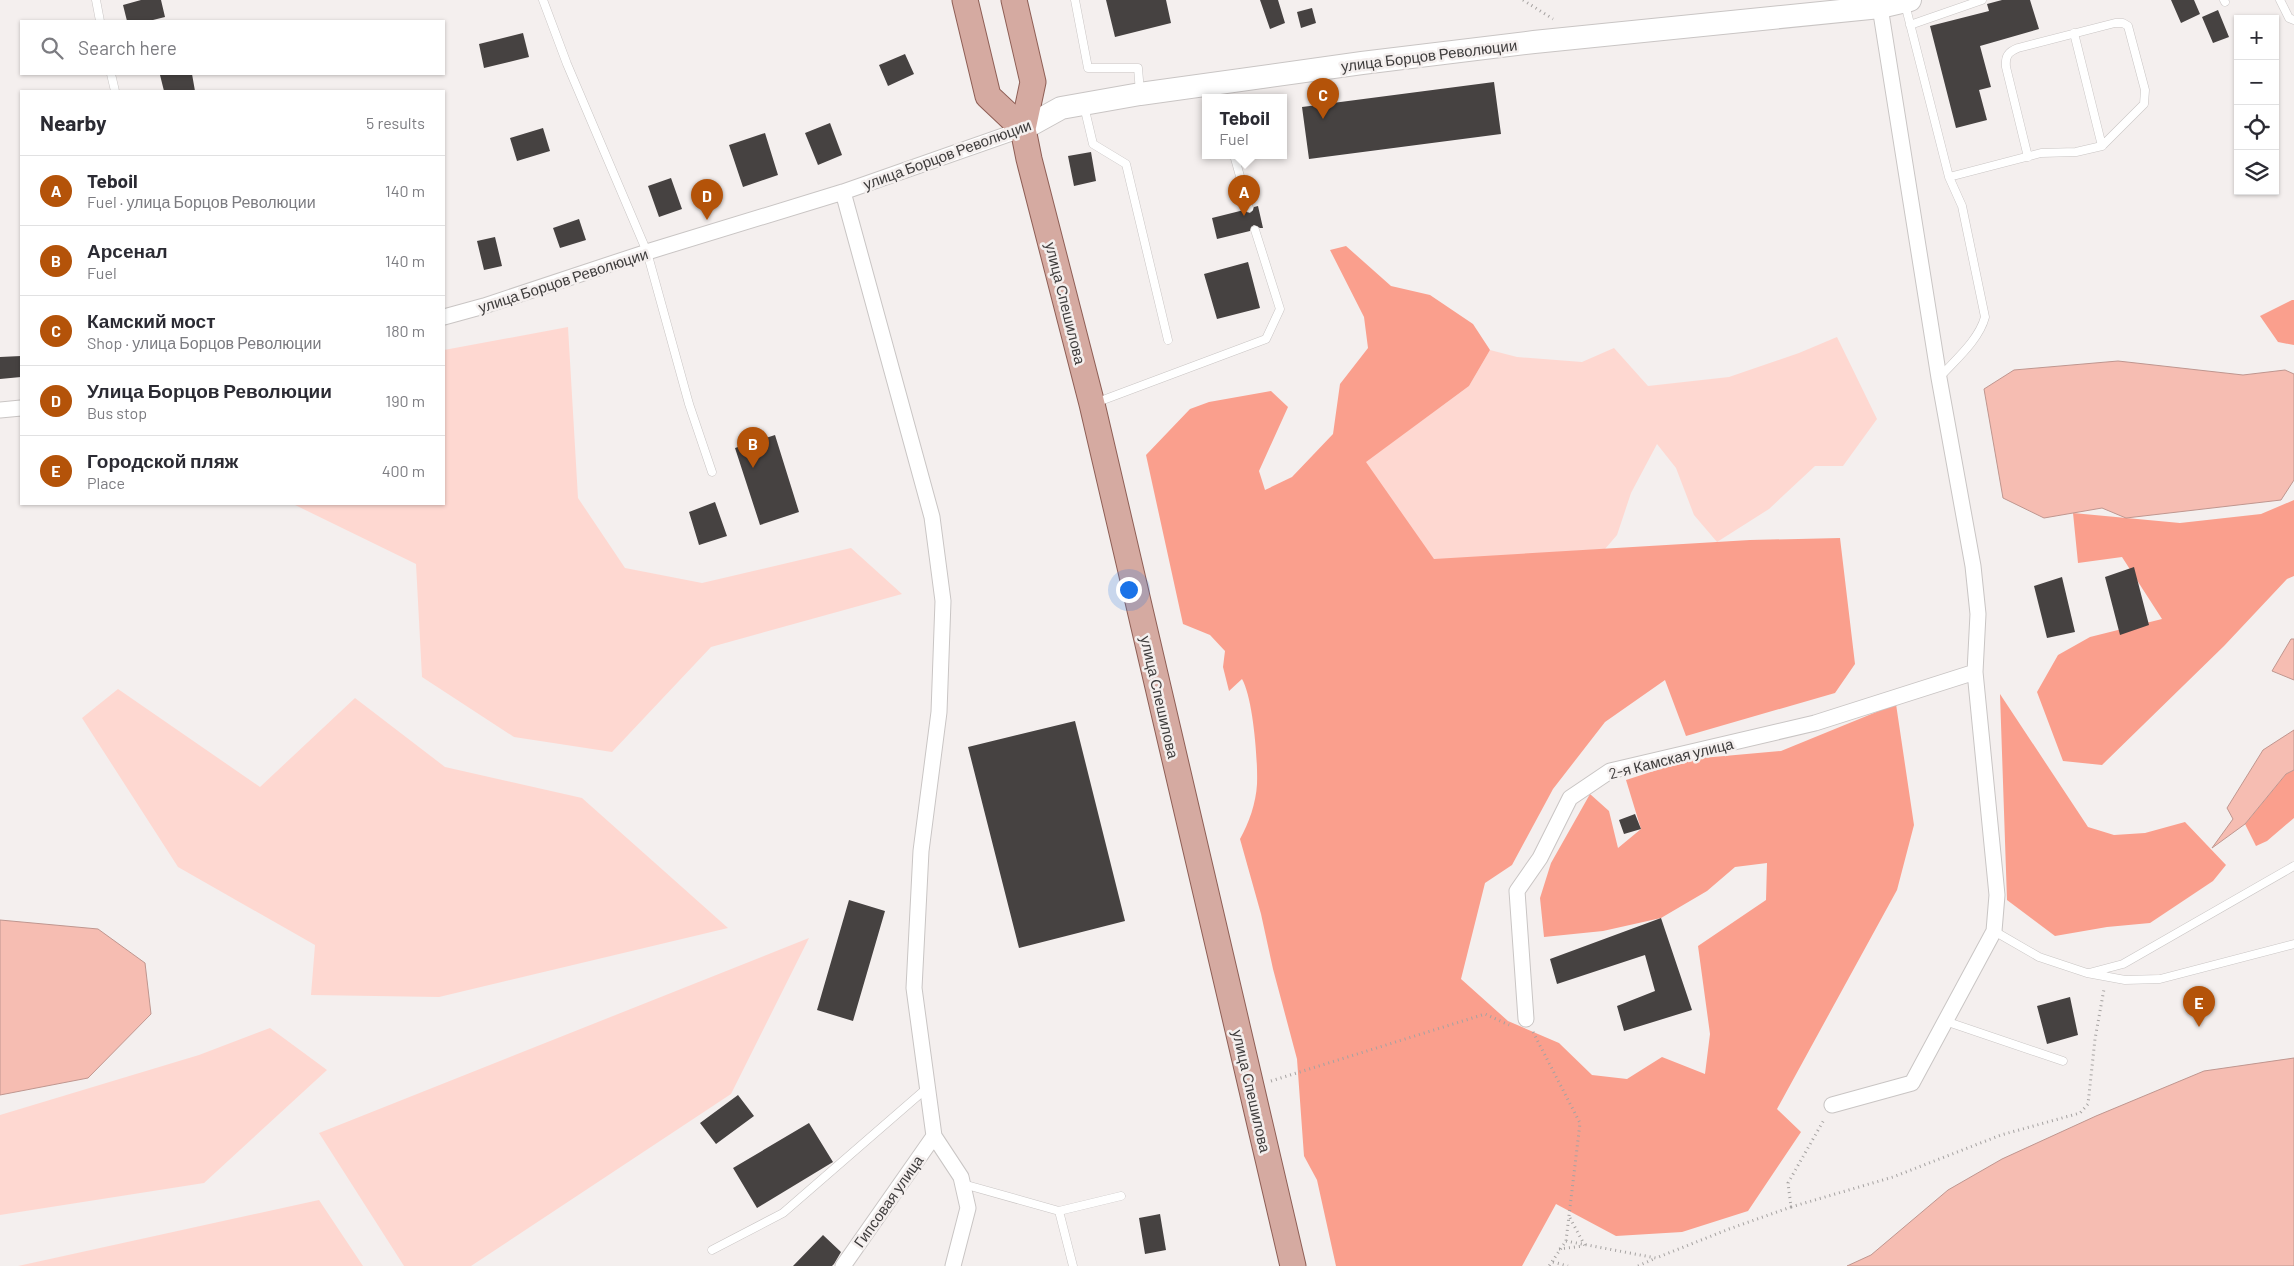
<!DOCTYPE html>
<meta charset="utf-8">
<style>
:root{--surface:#fff;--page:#f7f7f7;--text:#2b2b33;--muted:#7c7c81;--line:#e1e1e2;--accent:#b45309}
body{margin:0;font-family:Barlow,sans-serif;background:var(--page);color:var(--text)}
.controls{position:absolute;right:15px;top:15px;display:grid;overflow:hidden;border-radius:0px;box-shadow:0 1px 4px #0004}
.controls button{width:45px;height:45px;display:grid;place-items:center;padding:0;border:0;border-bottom:1px solid var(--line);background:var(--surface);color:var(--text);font:25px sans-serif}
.you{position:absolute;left:1128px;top:589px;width:18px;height:18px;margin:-12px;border:4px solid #fff;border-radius:50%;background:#1a73e8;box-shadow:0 0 0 8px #1a73e833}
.badge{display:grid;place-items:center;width:32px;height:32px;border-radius:50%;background:var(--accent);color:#fff;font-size:16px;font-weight:700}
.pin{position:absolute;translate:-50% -41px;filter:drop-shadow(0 1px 2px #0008)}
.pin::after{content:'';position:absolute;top:26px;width:18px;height:15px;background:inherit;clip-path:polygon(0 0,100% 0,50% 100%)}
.popup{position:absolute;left:1202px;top:94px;width:85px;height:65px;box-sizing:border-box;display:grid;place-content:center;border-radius:0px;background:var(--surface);filter:drop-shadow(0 1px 4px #0005);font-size:16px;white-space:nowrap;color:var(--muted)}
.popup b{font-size:19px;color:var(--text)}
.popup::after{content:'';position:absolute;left:50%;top:100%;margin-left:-10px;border:10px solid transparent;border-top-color:var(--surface)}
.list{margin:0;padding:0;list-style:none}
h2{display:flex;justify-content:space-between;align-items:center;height:65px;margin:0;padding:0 20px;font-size:21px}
h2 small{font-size:16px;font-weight:400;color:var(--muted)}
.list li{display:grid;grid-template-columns:32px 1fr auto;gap:15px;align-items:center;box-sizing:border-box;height:70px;padding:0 20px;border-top:1px solid var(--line)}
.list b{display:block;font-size:19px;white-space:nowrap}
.list p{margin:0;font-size:16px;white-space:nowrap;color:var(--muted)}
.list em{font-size:16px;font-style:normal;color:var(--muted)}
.icon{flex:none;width:28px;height:28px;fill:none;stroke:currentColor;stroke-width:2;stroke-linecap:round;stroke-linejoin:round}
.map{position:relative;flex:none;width:2294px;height:1266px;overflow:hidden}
.search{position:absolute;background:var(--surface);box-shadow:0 1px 4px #0004;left:20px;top:20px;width:425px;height:55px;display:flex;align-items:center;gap:12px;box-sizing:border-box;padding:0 18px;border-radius:0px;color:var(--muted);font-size:19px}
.panel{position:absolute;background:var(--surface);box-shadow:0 1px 4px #0004;left:20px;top:90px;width:425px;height:415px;border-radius:0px}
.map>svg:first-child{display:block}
.green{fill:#fed8d1}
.forest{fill:#fa9f8d}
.water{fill:#f6bdb2;stroke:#bf968f}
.building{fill:#464241}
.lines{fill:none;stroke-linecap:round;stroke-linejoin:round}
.lane-casing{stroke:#c9c5c4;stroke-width:9}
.street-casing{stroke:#c9c5c4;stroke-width:17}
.secondary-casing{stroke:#c9c5c4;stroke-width:24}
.primary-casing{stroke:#8e5e55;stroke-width:27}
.path{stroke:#a5a2a1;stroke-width:3;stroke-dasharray:1 4;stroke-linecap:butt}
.lane{stroke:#fff;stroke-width:8}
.street{stroke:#fff;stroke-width:15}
.secondary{stroke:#fff;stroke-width:22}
.primary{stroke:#d5aaa1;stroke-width:25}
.labels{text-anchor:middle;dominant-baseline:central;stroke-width:5;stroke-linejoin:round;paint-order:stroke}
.street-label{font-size:15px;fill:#3e3c3c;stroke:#f4efee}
</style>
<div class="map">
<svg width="2294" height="1266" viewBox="0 0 2294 1266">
<rect width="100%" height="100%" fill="#f4efee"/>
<path class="green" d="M568,327L578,498L625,568L702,583L851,548L902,594L711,647L612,752L514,737L422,677L416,564L293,504H444V350Z
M1837,337L1877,419L1843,466H1815L1769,509L1717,542L1694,515L1676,468L1657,444L1631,493L1617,535L1605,549L1434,560L1365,462L1469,386L1490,350L1517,357L1582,362L1614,348L1648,386L1729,377L1799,353Z
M118,689L260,787L355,698L445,767L582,798L728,928L439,997L311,995L315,945L178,867L82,718Z
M809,938L731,1094L471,1266H404L319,1133Z
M270,1028L327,1070L204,1183L0,1215V1115L199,1055Z
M319,1200L363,1266H18Z"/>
<path class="forest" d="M1346,246L1391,286L1430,295L1473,324L1490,350L1469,386L1366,462L1434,559L1750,540L1840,538L1855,664L1835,693L1686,736L1665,680L1605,722L1553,789L1512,865L1485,883L1461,979L1508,1021L1559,1043L1592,1075L1627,1079L1662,1057L1705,1074L1710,1034L1698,946L1766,900L1767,863L1735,867L1707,891L1661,918L1603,931L1544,937L1540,898L1551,863L1590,794L1609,811L1618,848L1641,829L1626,780L1691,759L1781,751L1896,704L1914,825L1897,890L1777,1109L1801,1132L1748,1211L1682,1232L1616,1236L1556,1204L1522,1266H1336L1317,1180L1304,1156L1297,1059L1273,969L1261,914L1240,839C1249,823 1256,803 1257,784C1258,760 1253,698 1242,679L1229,691L1223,667L1225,651L1210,635L1183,624L1146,455L1190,409L1209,402L1271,391L1288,407L1259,471L1265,490L1292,477L1333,434L1340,384L1368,348L1364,317L1330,250Z
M2292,300H2294V345L2278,342L2260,316Z
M2294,500V576L2287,579L2224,646L2102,765L2063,761L2037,692L2058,655L2090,637L2162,619L2122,557L2078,563L2073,513L2180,523L2261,514Z
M2000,694L2088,827L2114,835L2145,833L2185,822L2226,865L2213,881L2150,923L2107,927L2055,936L2007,900Z
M2294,770V818L2267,841L2256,846L2245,824L2286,774Z"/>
<path class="water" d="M2118,361L2243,375L2285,370L2294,374V480L2281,500L2126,518L2102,508L2044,518L2003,498L1984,389L2014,370Z
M2291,639H2294V680L2272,671Z
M2294,730V770L2286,774L2245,824L2212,848L2233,819L2227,808L2263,750Z
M0,920L98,929L145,963L151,1014L88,1078L0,1095Z
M2294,1058V1266H1847L1871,1255L1948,1190L2002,1159L2096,1116L2204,1071Z"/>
<path class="building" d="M141,0H161L165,17L149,21H127L123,5Z
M1106,0H1166L1171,23L1115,37Z
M1260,0H1278L1285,23L1270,29Z
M2002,0H2030L2039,29L1980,46L1991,87L1979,90L1987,120L1956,128L1930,26L1989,11L1987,4Z
M2171,0H2194L2200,14L2181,23Z
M1312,8L1316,23L1301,28L1297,12Z
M2218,10L2229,37L2213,43L2202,17Z
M523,33L529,57L484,68L479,44Z
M905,54L914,74L888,86L879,65Z
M168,74H192L195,91H164L160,75Z
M1494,82L1501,134L1309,159L1302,107Z
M830,123L842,155L818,165L805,133Z
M543,128L550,151L517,161L510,138Z
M765,133L778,175L743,187L729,145Z
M1091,152L1096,181L1074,186L1068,156Z
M671,178L682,209L659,217L648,186Z
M1258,206L1263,228H1260L1254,225L1251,227L1250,231L1217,239L1212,218L1244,210L1250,213L1254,207Z
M579,219L586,240L560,248L553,228Z
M495,237L502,266L484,270L477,241Z
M1248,262L1260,308L1217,319L1204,274Z
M21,356V377L0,379V357Z
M775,435L799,512L760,525L735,448Z
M715,502L727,536L699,545L689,512Z
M2134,567L2149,625L2120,635L2105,577Z
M2062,577L2075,632L2047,638L2034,586Z
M1075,721L1125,921L1019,948L968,747Z
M1635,814L1641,829L1624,834L1619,820Z
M849,900L885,911L853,1021L817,1010Z
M1661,918L1692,1010L1624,1031L1617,1006L1655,991L1645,955L1557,984L1550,959Z
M2070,997L2078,1035L2047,1044L2037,1006Z
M738,1095L754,1116L716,1144L700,1123Z
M809,1123L833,1162L757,1208L733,1168Z
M1160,1214L1166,1250L1145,1254L1139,1218Z
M823,1235L841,1252L834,1264L832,1266H793Z"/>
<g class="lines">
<defs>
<path id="lane" d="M96,0L100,21
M543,0L567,64L647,252L689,404L712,472
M1075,0L1088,68H1138L1140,92
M2224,0L2225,2
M2280,0L2289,18L2294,20
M1905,4L1949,177L1962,206L1985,317C1979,340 1955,360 1939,378
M1910,25L1982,0
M2074,33L2102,146
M111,74L115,91
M1084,106L1093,144L1126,164L1168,340
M1234,155L1249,208
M1949,177L2041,153L2076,152L2102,146L2144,104L2145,90L2128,26L2123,23H2115L2018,48C2008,52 2005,56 2006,67L2028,157
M1095,403L1266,339L1280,309L1255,230
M1994,931L2039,957L2087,973L2125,980L2160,979L2294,944
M2089,973L2123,964L2294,866
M1945,1021L2063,1061
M963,1184L1059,1211L1073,1266
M1059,1211L1121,1196
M712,1250L783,1213L927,1088"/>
<path id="street" d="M843,192L932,517L943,601L939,712L921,851L914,988L934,1136L961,1177L968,1208L953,1266
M444,317L484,306L647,252L843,192L1023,129
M0,410L21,408
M1526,1019L1517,891L1540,858L1570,798L1610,771L1815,723L1975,672
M1832,1105L1912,1083L1994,931L1997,895L1975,672L1978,614L1973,566L1939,378L1880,7L1881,0
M843,1266L934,1136"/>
<path id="secondary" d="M1023,129L1061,108L1140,94L1362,63L1534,42L1880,7L1910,0"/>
<path id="primary" d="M965,0L988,96L1023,129
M1014,0L1033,82L1023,129L1029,159L1092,404L1293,1266"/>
</defs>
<use href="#lane" class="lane-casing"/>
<use href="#street" class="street-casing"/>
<use href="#secondary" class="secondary-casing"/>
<use href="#primary" class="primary-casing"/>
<path class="path" d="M1523,0L1553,19
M1533,1032L1580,1123L1566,1241L1549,1266
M1271,1081L1485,1014L1509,1025
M1791,1207L1893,1177L2001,1135L2080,1113L2088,1104L2095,1039L2104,989
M1570,1218L1585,1246
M1566,1241L1656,1258L1729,1229L1791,1207L1788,1183L1825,1118
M1559,1249L1583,1246
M1553,1262L1568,1266
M1638,1266L1656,1258"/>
<use href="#lane" class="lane"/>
<use href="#street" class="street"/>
<use href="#secondary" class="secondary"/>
<use href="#primary" class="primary"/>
</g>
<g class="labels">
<g class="street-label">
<text transform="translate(1429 55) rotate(-7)">улица Борцов Революции</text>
<text transform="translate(947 154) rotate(-20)">улица Борцов Революции</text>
<text transform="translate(563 280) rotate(-18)">улица Борцов Революции</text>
<text transform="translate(1066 303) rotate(76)">улица Спешилова</text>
<text transform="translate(1160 697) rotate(77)">улица Спешилова</text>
<text transform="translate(1671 758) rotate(-14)">2-я Камская улица</text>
<text transform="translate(1252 1091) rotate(77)">улица Спешилова</text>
<text transform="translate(888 1201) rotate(-55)">Гипсовая улица</text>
</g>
</g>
</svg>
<div class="controls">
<button>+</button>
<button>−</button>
<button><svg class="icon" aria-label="locate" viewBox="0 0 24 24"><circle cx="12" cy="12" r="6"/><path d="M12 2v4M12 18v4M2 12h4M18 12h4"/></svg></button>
<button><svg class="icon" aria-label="layers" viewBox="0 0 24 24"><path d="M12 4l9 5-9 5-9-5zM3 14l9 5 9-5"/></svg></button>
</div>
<div class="you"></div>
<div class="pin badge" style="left:1244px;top:216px">A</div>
<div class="popup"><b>Teboil</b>Fuel</div>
<div class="pin badge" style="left:753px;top:468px">B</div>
<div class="pin badge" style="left:1323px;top:119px">C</div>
<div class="pin badge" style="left:707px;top:220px">D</div>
<div class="pin badge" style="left:2199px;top:1027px">E</div>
<div class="search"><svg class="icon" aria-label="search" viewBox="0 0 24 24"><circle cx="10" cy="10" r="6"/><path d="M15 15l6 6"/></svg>Search here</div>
<section class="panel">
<h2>Nearby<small>5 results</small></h2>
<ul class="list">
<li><span class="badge">A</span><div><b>Teboil</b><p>Fuel · улица Борцов Революции</p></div><em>140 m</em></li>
<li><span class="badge">B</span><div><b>Арсенал</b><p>Fuel</p></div><em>140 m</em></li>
<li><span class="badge">C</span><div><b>Камский мост</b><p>Shop · улица Борцов Революции</p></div><em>180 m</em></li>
<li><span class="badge">D</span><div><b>Улица Борцов Революции</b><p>Bus stop</p></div><em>190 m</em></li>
<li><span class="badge">E</span><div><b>Городской пляж</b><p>Place</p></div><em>400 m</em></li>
</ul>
</section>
</div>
